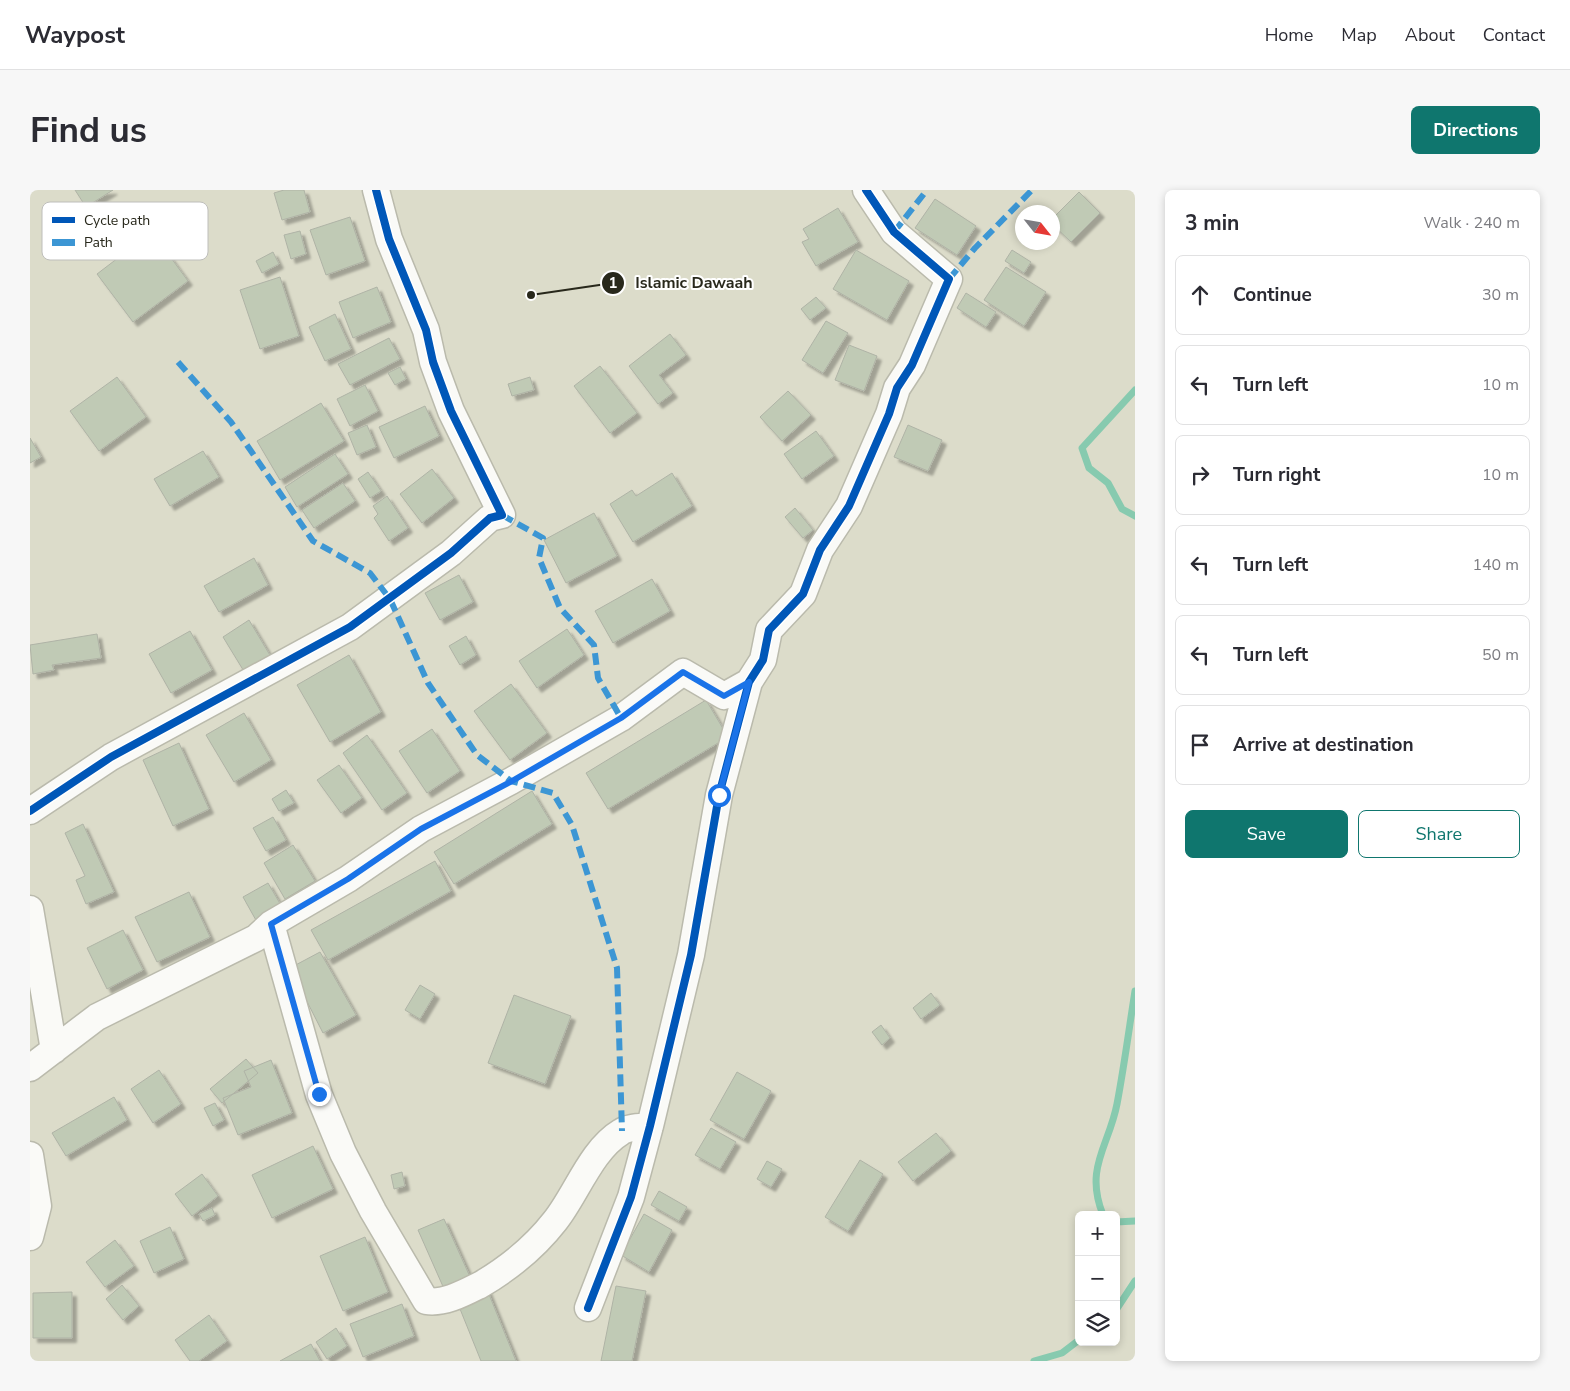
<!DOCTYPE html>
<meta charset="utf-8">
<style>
:root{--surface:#fff;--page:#f7f7f7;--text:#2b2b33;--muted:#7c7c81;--line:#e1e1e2;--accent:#0f766e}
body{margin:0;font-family:"Nunito Sans",sans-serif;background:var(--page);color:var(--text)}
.controls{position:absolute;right:15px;bottom:15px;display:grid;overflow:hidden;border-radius:8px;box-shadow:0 2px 8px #0003}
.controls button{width:45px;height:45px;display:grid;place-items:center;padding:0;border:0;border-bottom:1px solid var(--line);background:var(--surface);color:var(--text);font:25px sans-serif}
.compass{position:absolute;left:985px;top:15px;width:45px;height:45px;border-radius:50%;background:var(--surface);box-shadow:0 2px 8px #0003;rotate:121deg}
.stop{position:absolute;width:15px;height:15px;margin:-11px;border:4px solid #1a73e8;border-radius:50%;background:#fff}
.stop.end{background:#1a73e8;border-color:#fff;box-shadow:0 1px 5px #0008}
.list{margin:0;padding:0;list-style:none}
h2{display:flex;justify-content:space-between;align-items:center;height:65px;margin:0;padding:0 20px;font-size:21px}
h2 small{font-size:16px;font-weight:400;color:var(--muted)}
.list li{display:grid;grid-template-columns:32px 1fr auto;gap:15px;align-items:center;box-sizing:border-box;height:80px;margin:0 10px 10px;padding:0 10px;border:1px solid var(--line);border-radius:8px}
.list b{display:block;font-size:19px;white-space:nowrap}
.list em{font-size:16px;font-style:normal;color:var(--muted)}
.actions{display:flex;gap:10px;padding:15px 20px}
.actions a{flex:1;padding:11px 0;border:1px solid var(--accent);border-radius:8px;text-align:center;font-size:18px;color:var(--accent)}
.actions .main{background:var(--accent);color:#fff}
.icon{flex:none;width:28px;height:28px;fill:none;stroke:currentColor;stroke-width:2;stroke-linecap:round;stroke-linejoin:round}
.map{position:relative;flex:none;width:1105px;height:1171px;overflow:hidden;border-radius:8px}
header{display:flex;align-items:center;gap:30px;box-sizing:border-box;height:70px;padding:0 25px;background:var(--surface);border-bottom:1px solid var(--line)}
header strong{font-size:24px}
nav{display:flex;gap:28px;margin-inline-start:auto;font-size:18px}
.intro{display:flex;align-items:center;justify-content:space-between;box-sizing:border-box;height:120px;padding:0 30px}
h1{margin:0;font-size:35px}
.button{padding:12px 22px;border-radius:8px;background:var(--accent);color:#fff;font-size:18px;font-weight:700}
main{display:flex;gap:30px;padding:0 30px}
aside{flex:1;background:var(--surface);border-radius:8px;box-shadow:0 2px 8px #0003}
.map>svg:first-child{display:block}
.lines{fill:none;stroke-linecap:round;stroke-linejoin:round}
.stream{stroke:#87caaf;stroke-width:7}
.building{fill:#c0cab5;stroke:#afb3a6;filter:url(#shadow)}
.minor-casing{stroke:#babaac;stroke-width:29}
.minor{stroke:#fafaf7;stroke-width:26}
.quiet{stroke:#3c96d4;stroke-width:6;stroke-dasharray:12 6;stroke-linecap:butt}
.cycleway-casing{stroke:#fff;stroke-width:11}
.cycleway{stroke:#0057b8;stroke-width:8}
.route{stroke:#1a73e8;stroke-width:6}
.key{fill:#fff;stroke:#bebebb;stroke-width:1}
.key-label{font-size:14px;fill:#28281b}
.leader{fill:none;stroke:#28281b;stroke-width:2}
.callout-dot{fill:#28281b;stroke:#fff;stroke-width:2}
.mark-label{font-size:15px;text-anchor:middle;font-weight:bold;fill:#fff}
.callout-label{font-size:16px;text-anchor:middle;font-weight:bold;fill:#28281b;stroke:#fff;stroke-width:4;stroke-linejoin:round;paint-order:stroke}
</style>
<header>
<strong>Waypost</strong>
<nav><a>Home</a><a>Map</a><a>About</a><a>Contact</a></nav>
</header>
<div class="intro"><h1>Find us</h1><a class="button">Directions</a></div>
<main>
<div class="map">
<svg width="1105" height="1171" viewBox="0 0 1105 1171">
<defs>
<filter id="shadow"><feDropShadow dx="4.5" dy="4.5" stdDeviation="1" flood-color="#0004"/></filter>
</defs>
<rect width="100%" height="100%" fill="#dcdcca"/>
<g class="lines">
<path class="stream" d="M1105,200L1052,258L1059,278L1078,293L1092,319L1105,326
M1073,1025C1054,978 1079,956 1087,914C1094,877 1099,839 1105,801
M1086,1032L1105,1031
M1086,1120L1105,1091
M1004,1171L1032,1163L1049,1150"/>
</g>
<path class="building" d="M45,0H83L56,17Z
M254,0H274L280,22L252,30L244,3Z
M1049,2L1070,23L1041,52L1022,34V29Z
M905,9L946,36L927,65L885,38Z
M808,18L828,52L786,76L772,52L779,49L773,39Z
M320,27L335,71L296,85L280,40Z
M270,41L276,64L261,69L254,45Z
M122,42L158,91L103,132L67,84Z
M826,60L879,91L857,130L803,99Z
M982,60L1001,72L994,83L975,71Z
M243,62L249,74L232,83L226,71Z
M976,77L1016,102L994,136L954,110Z
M250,87L269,146L230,159L210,100Z
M347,97L361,132L323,148L309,112Z
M936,103L966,122L956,137L927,118Z
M786,107L796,118L780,130L771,119Z
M305,124L321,159L295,171L279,137Z
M796,131L818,143L793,183L772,170Z
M640,144L656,165L629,185L643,203L628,214L599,176Z
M359,148L370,169L320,195L308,174Z
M819,155L847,166L834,201L805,190Z
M570,176L607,223L580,243L544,196Z
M370,177L376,189L365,195L358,183Z
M87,187L116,227L69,261L40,221Z
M500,187L504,200L482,206L478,194Z
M335,195L348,221L320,236L307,209Z
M758,201L781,225L752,251L730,227Z
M291,213L314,251L250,290L227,251Z
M395,216L409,246L364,268L349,237Z
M337,235L346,257L327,265L318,243Z
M878,235L912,250L898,281L864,267Z
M786,241L804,266L772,289L754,264Z
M0,248L11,267L0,273Z
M173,261L189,287L140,316L124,289Z
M305,264L318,284L267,317L255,297Z
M402,279L424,308L392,333L370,304Z
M338,282L351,301L340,308L328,289Z
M642,283L662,316L603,352L580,314L602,300L606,306Z
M313,293L325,311L284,338L272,320Z
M357,306L378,338L359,351L344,328L348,324L343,316Z
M765,318L783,340L773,348L755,327Z
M564,323L587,366L536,393L514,350Z
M224,368L238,395L189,422L174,396Z
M429,385L443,412L410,430L395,403Z
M622,389L640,421L583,453L565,421Z
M219,430L241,467L215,483L193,447Z
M537,439L554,465L507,498L489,471Z
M160,441L182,480L141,503L119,464Z
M67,444L71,468L22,475L24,480L3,484L0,455Z
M436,446L446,465L430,475L419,456Z
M319,465L351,522L300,552L267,495Z
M481,494L517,543L480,570L444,521Z
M676,510L698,547L578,619L556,583Z
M214,523L241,570L204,592L176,545Z
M402,539L430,581L397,603L369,561Z
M337,545L377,603L352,620L313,563Z
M149,553L179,619L143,636L113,570Z
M309,575L332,608L311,623L287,590Z
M256,600L264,613L249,621L242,609Z
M502,601L522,634L424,694L404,662Z
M243,627L256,650L236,661L223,638Z
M53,634L84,702L56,714L46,690L55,686L35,643Z
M263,655L285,691L255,709L234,673Z
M405,671L421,701L298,770L281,740Z
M238,693L252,717L227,732L213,707Z
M159,702L180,747L127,772L105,727Z
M93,740L113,780L77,799L57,758Z
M290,762L326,825L293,843L260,778Z
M390,795L405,804L390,829L375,820Z
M901,803L910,815L891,829L883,818Z
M484,805L541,826L515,894L458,873Z
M851,835L860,848L852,855L842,842Z
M216,869L228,883L192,913L180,899Z
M241,870L262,923L208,945L193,908L221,897L214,881Z
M129,880L151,914L123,933L101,899Z
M707,882L741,901L714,949L680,930Z
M84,907L97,930L36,966L22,943Z
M185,913L194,930L183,936L174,918Z
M681,938L706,952L690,979L665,965Z
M906,943L921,961L883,991L868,972Z
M283,956L303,999L242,1028L222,985Z
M830,970L853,984L818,1041L795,1027Z
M737,971L752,979L741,997L727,989Z
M372,982L375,996L364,999L361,985Z
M172,984L188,1006L162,1026L145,1004Z
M629,1001L657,1017L649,1031L621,1015Z
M182,1018L185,1025L173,1031L169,1024Z
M614,1024L642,1040L619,1082L591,1065Z
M414,1029L441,1089L415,1101L388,1040Z
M140,1037L154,1069L124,1083L110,1051Z
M335,1047L358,1102L313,1121L290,1066Z
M85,1050L104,1076L75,1097L56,1072Z
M92,1095L109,1116L93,1130L76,1109Z
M586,1096L616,1101L602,1171H571Z
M456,1097L486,1171H451L426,1109Z
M42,1102V1148H3V1103Z
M372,1114L384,1146L333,1167L320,1134Z
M179,1125L197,1151L169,1171H160L145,1150Z
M306,1138L317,1156L297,1169L286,1152Z
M281,1154L290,1171H250Z"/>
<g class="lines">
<defs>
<path id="minor" d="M0,621L81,567L320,437L421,363L460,328L472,325L421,221L403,172L396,140L359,49L346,0
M0,719L24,860
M241,734L289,905L313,963L343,1021L396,1111C414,1114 434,1103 450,1095C479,1078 504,1058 525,1031C546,1005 561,960 591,942C598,937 611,937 620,936
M0,878L67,827L226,748L241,734L318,689L391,639L481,591L591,528L653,482L694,506L719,492
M0,965L8,1016L0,1047
M558,1118L601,1007L620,936L661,765L689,605L719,492L733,470L739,440L773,404L790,360L819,316L859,224L867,198L882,175L919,89L864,42L836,0"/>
</defs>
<use href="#minor" class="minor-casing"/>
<use href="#minor" class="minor"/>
<path class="quiet" d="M864,42L897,0
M919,89L945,58L1002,0
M148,172L201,232L283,351L340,383L360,409L398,493L447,565L481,591L523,603L542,635L587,778L592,941
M472,325L513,348L509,368L530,418L564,455L568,488L591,528"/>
<defs>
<path id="cycleway" d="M0,621L81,567L320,437L421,363L460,328L472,325L421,221L403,172L396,140L359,49L346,0
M558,1118L601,1007L620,936L661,765L689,605L719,492L733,470L739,440L773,404L790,360L819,316L859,224L867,198L882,175L919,89L864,42L836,0"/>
</defs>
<use href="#cycleway" class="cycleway-casing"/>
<use href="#cycleway" class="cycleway"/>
</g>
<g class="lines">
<path class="route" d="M289,904L241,734L318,689L391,639L482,591L591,528L653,482L694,506L719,492L689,605"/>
</g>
<rect x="12" y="12" width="166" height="58" rx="8" class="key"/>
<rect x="22" y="27" width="23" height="6" fill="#0057b8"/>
<rect x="22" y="49" width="23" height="7" fill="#3c96d4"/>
<g class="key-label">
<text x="54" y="35">Cycle path</text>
<text x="54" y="57">Path</text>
</g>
<path class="leader" d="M501 105L583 93"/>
<g class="callout-dot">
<circle cx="501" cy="105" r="5"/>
<circle cx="583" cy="93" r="12"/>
</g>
<g class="mark-label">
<text x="583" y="98">1</text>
</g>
<g class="callout-label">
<text x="664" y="98">Islamic Dawaah</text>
</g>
</svg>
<div class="controls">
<button>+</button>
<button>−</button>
<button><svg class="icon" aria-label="layers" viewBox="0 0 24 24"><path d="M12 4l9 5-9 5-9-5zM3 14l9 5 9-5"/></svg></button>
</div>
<svg class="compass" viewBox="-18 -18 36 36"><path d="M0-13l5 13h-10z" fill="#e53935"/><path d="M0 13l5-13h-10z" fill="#7c7c81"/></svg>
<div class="stop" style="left:689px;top:605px"></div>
<div class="stop end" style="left:289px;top:904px"></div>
</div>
<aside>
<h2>3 min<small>Walk · 240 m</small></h2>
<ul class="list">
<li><svg class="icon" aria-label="ahead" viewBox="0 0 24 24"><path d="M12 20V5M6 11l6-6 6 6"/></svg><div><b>Continue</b></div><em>30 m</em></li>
<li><svg class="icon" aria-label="left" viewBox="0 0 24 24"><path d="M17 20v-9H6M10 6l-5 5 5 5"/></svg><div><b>Turn left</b></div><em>10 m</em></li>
<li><svg class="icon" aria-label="right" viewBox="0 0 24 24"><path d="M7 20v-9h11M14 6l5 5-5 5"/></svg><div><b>Turn right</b></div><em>10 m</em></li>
<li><svg class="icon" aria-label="left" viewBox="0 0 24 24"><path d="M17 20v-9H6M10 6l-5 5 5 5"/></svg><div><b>Turn left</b></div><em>140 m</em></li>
<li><svg class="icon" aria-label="left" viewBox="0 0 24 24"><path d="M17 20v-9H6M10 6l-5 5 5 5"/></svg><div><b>Turn left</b></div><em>50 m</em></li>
<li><svg class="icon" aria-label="arrive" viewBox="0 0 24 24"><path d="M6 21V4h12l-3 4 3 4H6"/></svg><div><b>Arrive at destination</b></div></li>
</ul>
<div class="actions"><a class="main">Save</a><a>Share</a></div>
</aside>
</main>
